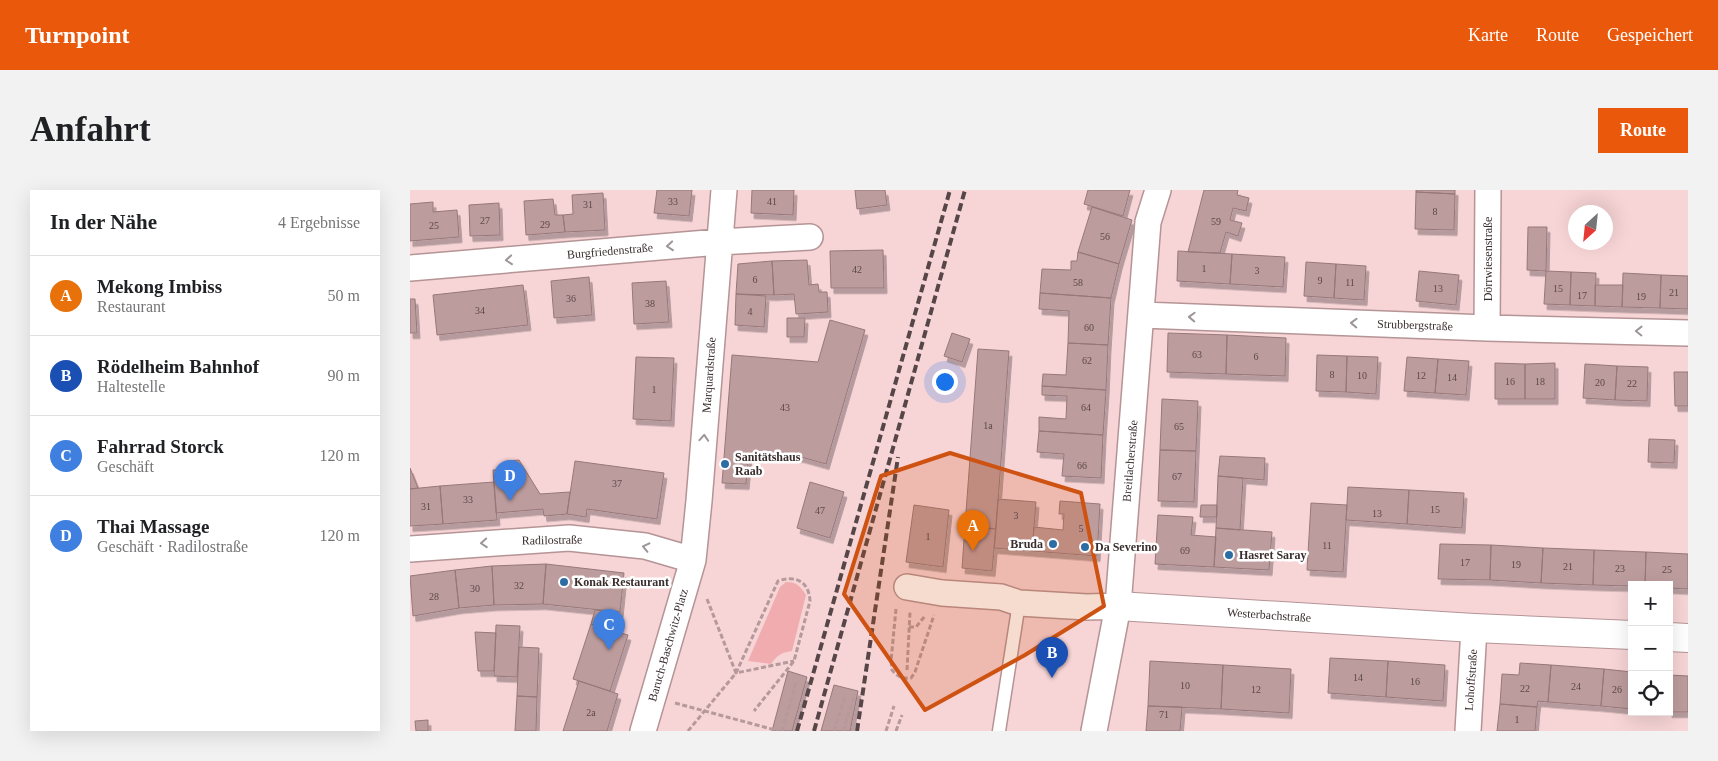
<!DOCTYPE html>
<html lang="de">
<meta charset="utf-8">
<style>
:root{--surface:#fff;--page:#f2f2f2;--text:#202124;--muted:#757577;--line:#e0e0e0;--accent:#ea580c}
body{margin:0;font-family:"Times New Roman",serif;background:var(--page);color:var(--text)}
.controls{position:absolute;right:15px;bottom:15px;display:grid;overflow:hidden;border-radius:0px;box-shadow:0 5px 20px #0002}
.controls button{width:45px;height:45px;display:grid;place-items:center;padding:0;border:0;border-bottom:1px solid var(--line);background:var(--surface);color:var(--text);font:25px sans-serif}
.compass{position:absolute;left:1158px;top:15px;width:45px;height:45px;border-radius:50%;background:var(--surface);box-shadow:0 5px 20px #0002;rotate:207deg}
.you{position:absolute;left:534px;top:191px;width:18px;height:18px;margin:-12px;border:4px solid #fff;border-radius:50%;background:#1a73e8;box-shadow:0 0 0 8px #1a73e833}
.badge{display:grid;place-items:center;width:32px;height:32px;border-radius:50%;background:var(--accent);color:#fff;font-size:16px;font-weight:700}
.pin{position:absolute;translate:-50% -41px;filter:drop-shadow(0 1px 2px #0008)}
.pin::after{content:'';position:absolute;top:26px;width:18px;height:15px;background:inherit;clip-path:polygon(0 0,100% 0,50% 100%)}
.list{margin:0;padding:0;list-style:none}
h2{display:flex;justify-content:space-between;align-items:center;height:65px;margin:0;padding:0 20px;font-size:21px}
h2 small{font-size:16px;font-weight:400;color:var(--muted)}
.list li{display:grid;grid-template-columns:32px 1fr auto;gap:15px;align-items:center;box-sizing:border-box;height:80px;padding:0 20px;border-top:1px solid var(--line)}
.list b{display:block;font-size:19px;white-space:nowrap}
.list p{margin:0;font-size:16px;white-space:nowrap;color:var(--muted)}
.list em{font-size:16px;font-style:normal;color:var(--muted)}
.icon{flex:none;width:28px;height:28px;fill:none;stroke:currentColor;stroke-width:2;stroke-linecap:round;stroke-linejoin:round}
.map{position:relative;flex:none;width:1278px;height:541px;overflow:hidden;border-radius:0px}
header{display:flex;align-items:center;gap:30px;box-sizing:border-box;height:70px;padding:0 25px;background:var(--accent);color:#fff}
header strong{font-size:24px}
nav{display:flex;gap:28px;margin-inline-start:auto;font-size:18px}
.intro{display:flex;align-items:center;justify-content:space-between;box-sizing:border-box;height:120px;padding:0 30px}
h1{margin:0;font-size:35px}
.button{padding:12px 22px;border-radius:0px;background:var(--accent);color:#fff;font-size:18px;font-weight:700}
main{display:flex;gap:30px;padding:0 30px}
aside{flex:1;background:var(--surface);border-radius:0px;box-shadow:0 5px 20px #0002}
.map>svg:first-child{display:block}
.green{fill:#f1acb0}
.building{fill:#bd9c9d;stroke:#97787a;filter:url(#shadow)}
.lines{fill:none;stroke-linecap:round;stroke-linejoin:round}
.service-casing{stroke:#b59496;stroke-width:15}
.minor-casing{stroke:#b59496;stroke-width:28}
.tertiary-casing{stroke:#b59496;stroke-width:30}
.path{stroke:#b5999b;stroke-width:3;stroke-dasharray:5 2.5;stroke-linecap:butt}
.service{stroke:#fff;stroke-width:12}
.minor{stroke:#fff;stroke-width:25}
.tertiary{stroke:#fff;stroke-width:28}
.rail{stroke:#564647;stroke-width:4;stroke-dasharray:8 4;stroke-linecap:butt}
.oneway{stroke:#9c9696}
.marked{fill:#ce5211;fill-opacity:0.2;stroke:#ce5211;stroke-width:4;stroke-linejoin:round}
.poi-dot{fill:#2d6da3;stroke:#fff;stroke-width:2}
.labels{text-anchor:middle;dominant-baseline:central;stroke-width:5;stroke-linejoin:round;paint-order:stroke}
.number-label{font-size:10px;fill:#5b494a}
.street-label{font-size:12px;fill:#3a2d2e;stroke:#fff}
.poi-label{font-size:12px;font-weight:bold;fill:#3a2d2e;stroke:#fff;text-anchor:start}
</style>
<header>
<strong>Turnpoint</strong>
<nav><a>Karte</a><a>Route</a><a>Gespeichert</a></nav>
</header>
<div class="intro"><h1>Anfahrt</h1><a class="button">Route</a></div>
<main>
<aside>
<h2>In der Nähe<small>4 Ergebnisse</small></h2>
<ul class="list">
<li><span class="badge" style="background:#e8710a">A</span><div><b>Mekong Imbiss</b><p>Restaurant</p></div><em>50 m</em></li>
<li><span class="badge" style="background:#1a4fb4">B</span><div><b>Rödelheim Bahnhof</b><p>Haltestelle</p></div><em>90 m</em></li>
<li><span class="badge" style="background:#3f7fe0">C</span><div><b>Fahrrad Storck</b><p>Geschäft</p></div><em>120 m</em></li>
<li><span class="badge" style="background:#3f7fe0">D</span><div><b>Thai Massage</b><p>Geschäft · Radilostraße</p></div><em>120 m</em></li>
</ul>
</aside>
<div class="map">
<svg width="1278" height="541" viewBox="0 0 1278 541">
<defs>
<filter id="shadow"><feDropShadow dx="3" dy="5.5" stdDeviation="0" flood-color="#0004"/></filter>
</defs>
<rect width="100%" height="100%" fill="#f7d4d6"/>
<path class="green" d="M376,392C387,392 390,396 396,405L382,461C371,463 367,465 361,474L338,471L370,397Z"/>
<path class="building" d="M247,0H282L279,26L244,23Z
M342,0H384L383,25L341,23Z
M445,0H475L477,15L447,19Z
M678,0H720L713,26L674,14Z
M794,0H828L827,5L839,8L836,21L823,18L820,30L832,33L828,46L816,42L810,63L778,62Z
M1006,0H1045V4L1006,2Z
M1006,2L1045,4L1044,40L1005,39Z
M193,3L195,40L155,42L153,25L163,24L162,5Z
M143,9L145,25H153L155,42L116,45L114,11Z
M23,12V22L47,20L49,47L0,51V14Z
M89,13L90,45L60,46L59,15Z
M682,17L722,30L709,74L668,62Z
M1118,37H1137L1136,81L1117,80Z
M473,60L474,98H421L420,61Z
M768,61L822,64L820,94L767,91Z
M668,62L709,74L701,108L630,103L632,79L661,80V71H667Z
M822,64L875,67L873,97L820,94Z
M397,70L399,95L408,94L409,102H417L418,122L386,124L384,104L364,105L362,71Z
M362,71L364,105L326,104L328,74Z
M896,72L926,74L924,108L894,106Z
M926,74L956,76L954,110L924,108Z
M1009,81L1049,85L1046,115L1006,111Z
M1136,81L1161,82L1160,115L1134,114Z
M1161,82L1186,83L1185,116L1160,115Z
M1213,83L1251,85L1250,118L1212,117Z
M1251,85L1278,86V119L1250,118Z
M179,87L182,125L144,128L141,91Z
M256,91L259,132L224,134L222,93Z
M113,95L118,135L27,145L23,105Z
M1185,95H1213L1212,117L1185,116Z
M630,103L701,108L698,155L658,153L659,121L629,119Z
M326,104L356,106L354,137L325,135Z
M0,109H5L7,143H0Z
M377,128H395L394,147H377Z
M420,130L455,140L416,274L391,267L339,263L336,294L312,293L322,165L408,172Z
M542,143L560,149L552,172L534,166Z
M758,143L817,145L816,184L757,182Z
M817,145L876,148L875,186L816,184Z
M658,153L698,155L696,200L632,196L633,184L656,185Z
M568,159L599,161L586,339L555,336Z
M907,165L937,166L936,202L906,201Z
M937,166L968,167L966,204L936,202Z
M226,167L264,168L261,231L223,229Z
M997,167L1028,169L1025,203L994,201Z
M1028,169L1059,171L1056,205L1025,203Z
M1085,173L1115,174V209H1085Z
M1145,173V209H1115V174Z
M1175,174L1207,176L1205,210L1173,208Z
M1207,176L1238,177L1237,211L1205,210Z
M1264,182H1278V216H1265Z
M632,196L696,200L693,245L629,241V227L656,229L657,206L632,205Z
M752,209L788,211L786,261L750,260Z
M629,241L693,245L691,288L652,286L654,264L627,262Z
M1239,249L1265,250L1264,273L1238,272Z
M750,260L786,261L784,312L748,311Z
M810,266L855,268L854,290L808,286Z
M109,270L130,304L160,302L157,324L134,326L133,319L86,323L83,280L98,279V271Z
M165,271L254,283L247,329L177,319L176,327L157,324Z
M0,278L8,298L0,299Z
M808,286L833,288L830,340L806,338Z
M84,292L87,330L33,334L30,296Z
M400,292L434,302L420,348L387,338Z
M30,296L33,334L0,336V299Z
M938,297L999,300L997,334L936,330Z
M999,300L1054,303L1052,338L997,334Z
M588,309L626,312L622,361L584,358Z
M650,311L690,314L687,366L622,361L624,337L653,340L654,324H649Z
M901,313L937,315L933,382L897,380Z
M504,315L539,320L533,377L496,372Z
M791,315H807V327H790Z
M748,325L783,327L781,345L806,347L804,377L745,374Z
M555,336L586,339L582,381L552,378Z
M806,338L862,342L859,380L804,377Z
M1030,354L1081,355L1080,390L1028,389Z
M1081,355L1133,358L1131,393L1080,390Z
M1133,358L1184,360L1183,395L1131,393Z
M1184,360L1236,362L1235,395H1222V396L1183,395Z
M1236,362L1278,364V399L1259,398V395H1235Z
M136,374L214,383L210,422L133,414Z
M136,374L133,414L84,415L82,376Z
M82,376L84,415L49,418L45,380Z
M45,380L49,418L3,426L0,386Z
M185,420L206,422L200,440L181,434Z
M181,434L218,445L200,501L163,489Z
M86,435L110,436L107,487L84,486Z
M65,442L86,443L84,481H68Z
M109,457L129,458L127,507L107,506Z
M920,468L978,471L976,507L918,503Z
M740,471L813,475L811,519L738,516Z
M978,471L1035,475L1033,511L976,507Z
M1110,473L1141,475L1138,512L1128,511L1127,517L1090,514L1092,484L1109,485Z
M813,475L881,479L879,523L811,519Z
M1141,475L1194,479L1191,516L1138,512Z
M1194,479L1222,482V519L1191,516Z
M378,481L397,487L382,541H362Z
M1259,485L1278,486V522H1259Z
M169,491L208,504L197,541H153Z
M424,495L448,501L440,541H411Z
M107,506L127,507L126,541H105Z
M1090,514L1127,517L1125,541H1087Z
M738,516L772,517L770,541H736Z
M18,530V541H6L5,531Z"/>
<g class="lines">
<defs>
<path id="service" d="M589,541L609,413"/>
<path id="minor" d="M0,78L309,52L400,47
M732,125L1077,138L1278,143
M1077,138L1078,0
M0,359L159,348L235,356L283,370
M497,397L532,403L591,407L609,413L677,417L708,416
M233,541L283,370L289,311L314,0
M684,541L708,416L738,32L748,0
M1058,541L1064,438"/>
<path id="tertiary" d="M708,416L1064,438L1222,445
M1259,447L1278,448"/>
</defs>
<use href="#service" class="service-casing"/>
<use href="#minor" class="minor-casing"/>
<use href="#tertiary" class="tertiary-casing"/>
<path class="path" d="M297,409L326,483L384,471
M486,419L481,471L482,480C488,487 492,489 501,488L505,482L524,425
M499,437H506L515,426
M497,480L500,422
M265,513L369,541
M278,541L326,483L368,391C385,385 399,391 400,411L384,471L344,521
M372,541L386,493
M424,541L435,507
M433,541L445,504
M476,541L484,516
M486,541L492,525"/>
<use href="#service" class="service"/>
<use href="#minor" class="minor"/>
<use href="#tertiary" class="tertiary"/>
<path class="rail" d="M387,541L540,0
M404,541L555,0
M447,541L488,267"/>
</g>
<defs><path id="oneway-chevron" d="M-2-3.5L2.5 0L-2 3.5" fill="none" stroke-width="1.6" stroke-linecap="round" stroke-linejoin="round" transform="scale(1.25)"/></defs>
<g class="oneway">
<use href="#oneway-chevron" transform="translate(260 56) rotate(175)"/>
<use href="#oneway-chevron" transform="translate(99 70) rotate(175)"/>
<use href="#oneway-chevron" transform="translate(782 127) rotate(-178)"/>
<use href="#oneway-chevron" transform="translate(944 133) rotate(-178)"/>
<use href="#oneway-chevron" transform="translate(1229 141) rotate(-179)"/>
<use href="#oneway-chevron" transform="translate(294 248) rotate(-86)"/>
<use href="#oneway-chevron" transform="translate(74 353) rotate(176)"/>
<use href="#oneway-chevron" transform="translate(236 357) rotate(-167)"/>
</g>
<path class="marked" d="M540,263L671,303L694,416L615,465L515,520L434,404L471,286Z"/>
<g class="poi-dot">
<circle cx="315" cy="274" r="5"/>
<circle cx="643" cy="354" r="5"/>
<circle cx="675" cy="357" r="5"/>
<circle cx="819" cy="365" r="5"/>
<circle cx="154" cy="392" r="5"/>
</g>
<g class="labels">
<g class="number-label">
<text x="263" y="11">33</text>
<text x="362" y="11">41</text>
<text x="178" y="14">31</text>
<text x="1025" y="21">8</text>
<text x="75" y="30">27</text>
<text x="806" y="31">59</text>
<text x="135" y="34">29</text>
<text x="24" y="35">25</text>
<text x="695" y="46">56</text>
<text x="794" y="78">1</text>
<text x="447" y="79">42</text>
<text x="847" y="80">3</text>
<text x="345" y="89">6</text>
<text x="910" y="90">9</text>
<text x="668" y="92">58</text>
<text x="940" y="92">11</text>
<text x="1028" y="98">13</text>
<text x="1148" y="98">15</text>
<text x="1264" y="102">21</text>
<text x="1172" y="105">17</text>
<text x="1231" y="106">19</text>
<text x="161" y="108">36</text>
<text x="240" y="113">38</text>
<text x="70" y="120">34</text>
<text x="340" y="121">4</text>
<text x="679" y="137">60</text>
<text x="787" y="164">63</text>
<text x="846" y="166">6</text>
<text x="677" y="170">62</text>
<text x="922" y="184">8</text>
<text x="952" y="185">10</text>
<text x="1011" y="185">12</text>
<text x="1042" y="187">14</text>
<text x="1100" y="191">16</text>
<text x="1130" y="191">18</text>
<text x="1190" y="192">20</text>
<text x="1222" y="193">22</text>
<text x="244" y="199">1</text>
<text x="375" y="217">43</text>
<text x="676" y="217">64</text>
<text x="578" y="235">1a</text>
<text x="769" y="236">65</text>
<text x="672" y="275">66</text>
<text x="767" y="286">67</text>
<text x="207" y="293">37</text>
<text x="58" y="309">33</text>
<text x="16" y="316">31</text>
<text x="1025" y="319">15</text>
<text x="410" y="320">47</text>
<text x="967" y="323">13</text>
<text x="606" y="325">3</text>
<text x="671" y="338">5</text>
<text x="518" y="346">1</text>
<text x="917" y="355">11</text>
<text x="775" y="360">69</text>
<text x="1055" y="372">17</text>
<text x="1106" y="374">19</text>
<text x="1158" y="376">21</text>
<text x="1210" y="378">23</text>
<text x="1257" y="379">25</text>
<text x="109" y="395">32</text>
<text x="65" y="398">30</text>
<text x="24" y="406">28</text>
<text x="948" y="487">14</text>
<text x="1005" y="491">16</text>
<text x="775" y="495">10</text>
<text x="1166" y="496">24</text>
<text x="1115" y="498">22</text>
<text x="846" y="499">12</text>
<text x="1207" y="499">26</text>
<text x="181" y="522">2a</text>
<text x="754" y="524">71</text>
<text x="1107" y="529">1</text>
</g>
<g class="street-label">
<text transform="translate(200 61) rotate(-5)">Burgfriedenstraße</text>
<text transform="translate(1078 69) rotate(-90)">Dörrwiesenstraße</text>
<text transform="translate(1005 135) rotate(2)">Strubbergstraße</text>
<text transform="translate(299 185) rotate(-86)">Marquardstraße</text>
<text transform="translate(720 271) rotate(-85)">Breitlacherstraße</text>
<text transform="translate(142 350) rotate(-1)">Radilostraße</text>
<text transform="translate(859 425) rotate(4)">Westerbachstraße</text>
<text transform="translate(258 455) rotate(-74)">Baruch-Baschwitz-Platz</text>
<text transform="translate(1061 490) rotate(-86)">Lohoffstraße</text>
</g>
<g class="poi-label">
<text x="325" y="267">Sanitätshaus<tspan x="325" dy="14">Raab</tspan></text>
<text x="633" y="354" text-anchor="end">Bruda</text>
<text x="685" y="357">Da Severino</text>
<text x="829" y="365">Hasret Saray</text>
<text x="164" y="392">Konak Restaurant</text>
</g>
</g>
</svg>
<div class="controls">
<button>+</button>
<button>−</button>
<button><svg class="icon" aria-label="locate" viewBox="0 0 24 24"><circle cx="12" cy="12" r="6"/><path d="M12 2v4M12 18v4M2 12h4M18 12h4"/></svg></button>
</div>
<svg class="compass" viewBox="-18 -18 36 36"><path d="M0-13l5 13h-10z" fill="#e53935"/><path d="M0 13l5-13h-10z" fill="#757577"/></svg>
<div class="you"></div>
<div class="pin badge" style="left:563px;top:361px;background:#e8710a">A</div>
<div class="pin badge" style="left:642px;top:488px;background:#1a4fb4">B</div>
<div class="pin badge" style="left:199px;top:460px;background:#3f7fe0">C</div>
<div class="pin badge" style="left:100px;top:311px;background:#3f7fe0">D</div>
</div>
</main>
